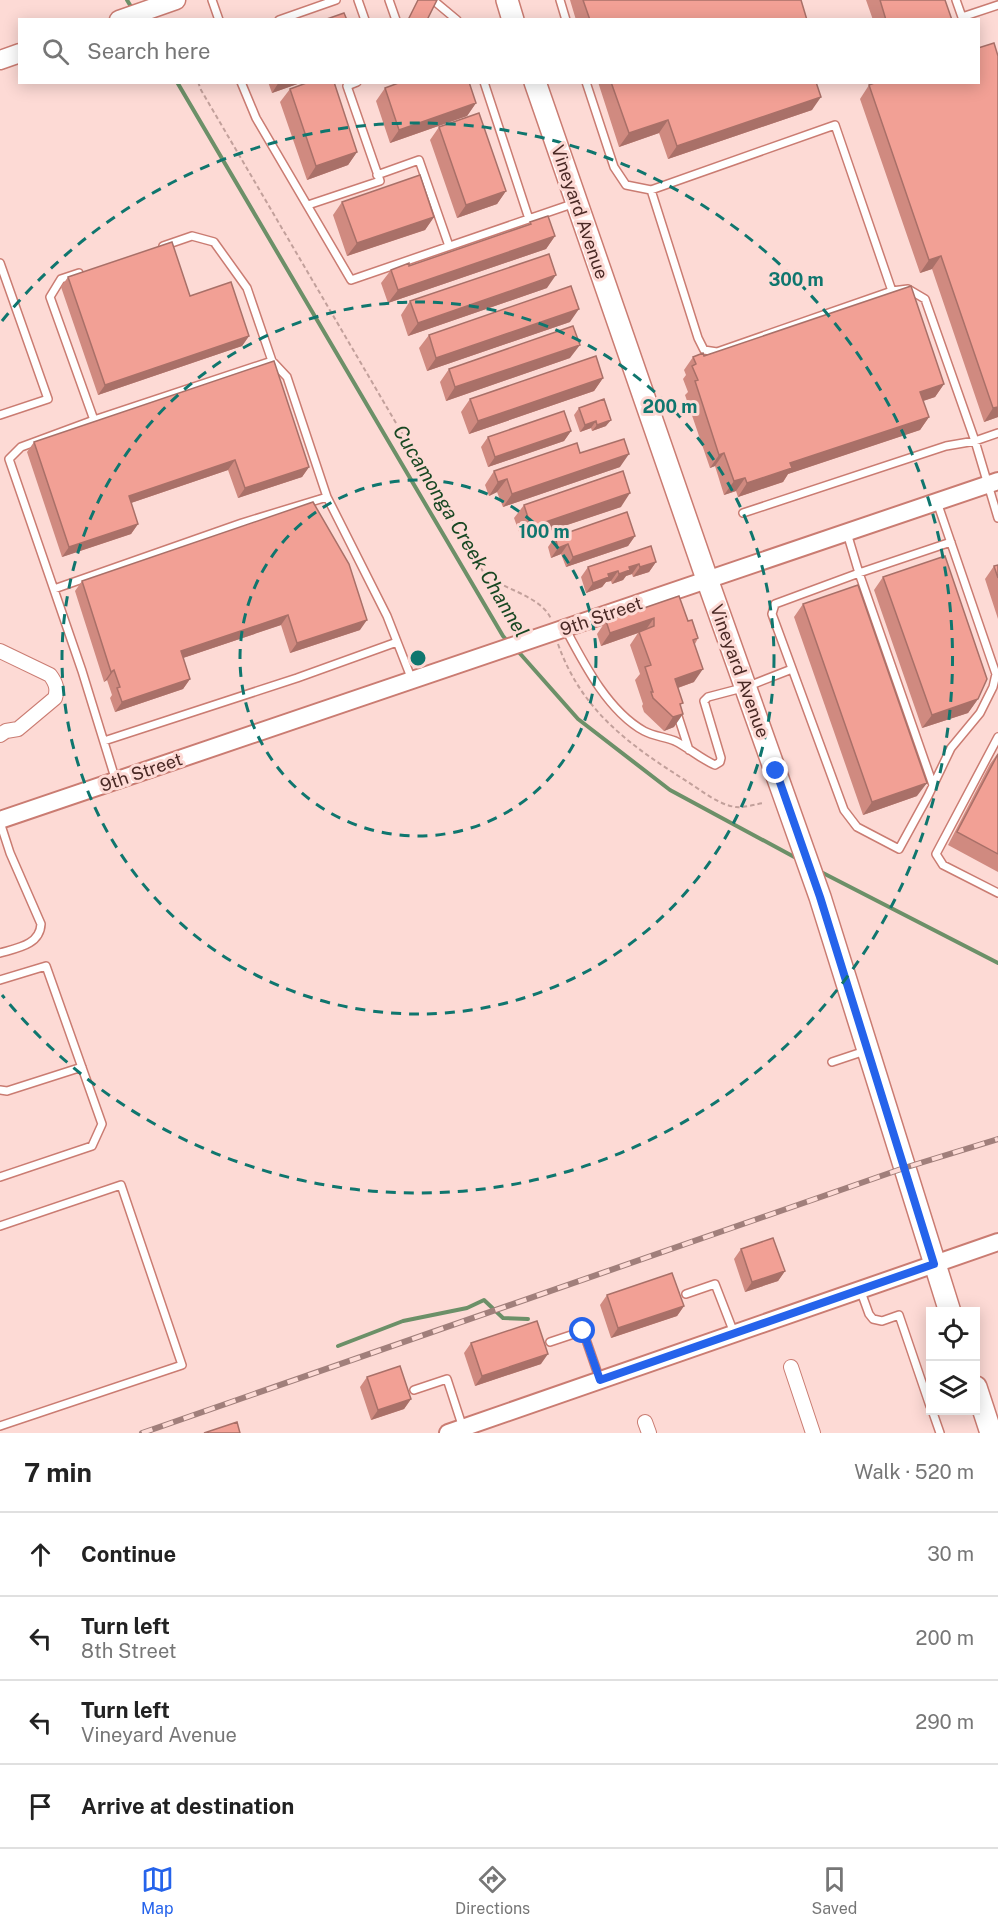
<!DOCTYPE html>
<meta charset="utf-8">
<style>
:root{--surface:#fff;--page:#f2f2f2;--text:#222;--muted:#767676;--line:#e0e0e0;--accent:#2563eb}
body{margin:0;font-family:"Public Sans",sans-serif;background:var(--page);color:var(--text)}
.controls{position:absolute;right:18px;bottom:18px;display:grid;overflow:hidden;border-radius:0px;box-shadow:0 3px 15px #0003}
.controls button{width:54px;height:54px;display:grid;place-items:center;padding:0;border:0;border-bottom:2px solid var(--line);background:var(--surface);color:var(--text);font:30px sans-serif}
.stop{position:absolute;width:18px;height:18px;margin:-14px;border:4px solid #2563eb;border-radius:50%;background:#fff}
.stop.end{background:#2563eb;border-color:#fff;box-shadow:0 2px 6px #0008}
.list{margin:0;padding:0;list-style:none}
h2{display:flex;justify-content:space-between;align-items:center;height:78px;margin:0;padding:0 24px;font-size:26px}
h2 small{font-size:20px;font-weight:400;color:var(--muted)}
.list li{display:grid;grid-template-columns:39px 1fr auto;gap:18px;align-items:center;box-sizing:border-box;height:84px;padding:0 24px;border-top:2px solid var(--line)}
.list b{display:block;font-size:22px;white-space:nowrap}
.list p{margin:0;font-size:20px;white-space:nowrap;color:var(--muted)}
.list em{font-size:20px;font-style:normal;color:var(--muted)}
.icon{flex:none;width:33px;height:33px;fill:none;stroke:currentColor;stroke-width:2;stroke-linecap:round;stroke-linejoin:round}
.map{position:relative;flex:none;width:998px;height:1433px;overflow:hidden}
.search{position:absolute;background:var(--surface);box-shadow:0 3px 15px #0003;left:18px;right:18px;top:18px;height:66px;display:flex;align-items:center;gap:15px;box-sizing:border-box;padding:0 21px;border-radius:0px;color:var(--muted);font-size:22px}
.sheet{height:414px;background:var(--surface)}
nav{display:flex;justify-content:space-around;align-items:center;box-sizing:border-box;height:84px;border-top:2px solid var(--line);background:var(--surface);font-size:16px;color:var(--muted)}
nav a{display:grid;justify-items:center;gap:3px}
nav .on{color:var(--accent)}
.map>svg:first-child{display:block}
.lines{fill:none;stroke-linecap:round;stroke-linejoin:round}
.stream{stroke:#6c9068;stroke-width:4}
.service-casing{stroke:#ca7c72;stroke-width:10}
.minor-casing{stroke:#ca7c72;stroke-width:16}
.tertiary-casing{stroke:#ca7c72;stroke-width:20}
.secondary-casing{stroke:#ca7c72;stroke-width:21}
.primary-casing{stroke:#ca7c72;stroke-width:24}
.path{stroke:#c2a09b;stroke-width:2;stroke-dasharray:4.5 3;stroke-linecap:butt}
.service{stroke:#fff;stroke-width:7}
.minor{stroke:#fff;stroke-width:14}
.tertiary{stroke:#fff;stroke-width:16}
.secondary{stroke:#fff;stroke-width:18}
.primary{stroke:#fff;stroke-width:21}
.rail-casing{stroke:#a17f7b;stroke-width:6}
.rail{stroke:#fddad5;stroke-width:4;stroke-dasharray:11;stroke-linecap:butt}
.wall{fill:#d08a80}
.shaded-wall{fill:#a97068}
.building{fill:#f2a095;stroke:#a97068;stroke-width:1.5}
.route{stroke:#2563eb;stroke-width:8}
.ring{fill:none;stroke:#0f766e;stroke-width:3;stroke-dasharray:10 8}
.labels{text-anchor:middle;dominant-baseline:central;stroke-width:6;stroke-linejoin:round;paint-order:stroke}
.street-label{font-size:18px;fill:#4a2925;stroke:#fddad5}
.water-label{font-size:20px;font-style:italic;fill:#184722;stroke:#fddad5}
.centre{fill:#0f766e;stroke:#fddad5;stroke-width:3}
.ring-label{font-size:18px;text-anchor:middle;font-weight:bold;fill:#0f766e;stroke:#fddad5;stroke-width:6;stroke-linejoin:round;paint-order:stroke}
</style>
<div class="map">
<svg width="998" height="1433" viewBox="0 0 998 1433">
<rect width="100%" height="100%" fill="#fddad5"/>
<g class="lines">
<path class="stream" d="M127,0L133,10
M177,82L503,636L508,642
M516,649L578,719L670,790L798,859
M821,872L998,963
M338,1346L403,1321L467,1308L484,1300L503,1318L528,1319"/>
<defs>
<path id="service" d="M212,0L219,20
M358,0L365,20
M389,0L396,20
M433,0L457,20
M560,0L566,20
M956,0L962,17L998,5
M279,20L336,0
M241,82L256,118L351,280L575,203
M484,82L529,219
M586,82L614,167L626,185L651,190L698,338L704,350L717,352L892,291L908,289L925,299L975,441L998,518
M377,175L419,160L449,246
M651,190L835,125L892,291
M308,205L380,181L347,86L357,82
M163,246L192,236L214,242L247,288L272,361L287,377L327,497L387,616L412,680
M0,263L48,399L0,415
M79,273L61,279L50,297L94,420L272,361
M94,420L21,447L9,459L82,671L116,781
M743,513L946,446L975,441L998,433
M847,533L859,573L775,604L772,614L844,810L857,827L899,849L928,796L951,748L980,713L993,687L996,674L937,502
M54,589L242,523L327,497
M565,628C584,664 608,711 644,731C653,736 665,737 675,741C689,748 701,759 715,765L720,762L721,758L704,701L708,697L746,687L792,669
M677,713L689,750
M998,737L936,854L943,865L998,893
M104,741L297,678L397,642
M933,785L859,573L951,542
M0,953C17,948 40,945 41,924L10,853L0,822
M0,980L46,966L102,1124L92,1146L0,1177
M832,1062L865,1051
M0,1090L7,1091L82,1067
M0,1226L121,1185L182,1365L0,1426
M860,1289L869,1314L873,1319L882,1321L899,1315L930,1406
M686,1294L715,1284L734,1333
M550,1342L583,1331L600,1380
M414,1390L447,1379L463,1428
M932,1410L940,1433"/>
<path id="minor" d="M0,651L50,675C56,683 58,689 55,698L18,729L6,731L0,735
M791,1367L813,1433
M645,1422L649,1433"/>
<path id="tertiary" d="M0,820L998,481
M448,1433L998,1242"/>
<path id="secondary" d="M119,20L176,0
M0,60L20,53"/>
<path id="primary" d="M507,0L513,20
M535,82L707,579L820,897L950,1312
M976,1387L991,1433"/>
</defs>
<use href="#service" class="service-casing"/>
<use href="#minor" class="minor-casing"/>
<use href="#tertiary" class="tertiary-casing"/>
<use href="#secondary" class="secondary-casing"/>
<use href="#primary" class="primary-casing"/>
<path class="path" d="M198,82L201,90L485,575C504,589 542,597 551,619
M558,644C582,712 631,746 688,782C702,791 719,805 736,807C744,808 756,804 764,803"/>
<use href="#service" class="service"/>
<use href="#minor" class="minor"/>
<use href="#tertiary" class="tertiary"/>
<use href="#secondary" class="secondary"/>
<use href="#primary" class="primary"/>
<defs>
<path id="rail" d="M142,1433L904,1168L998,1139"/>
</defs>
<use href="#rail" class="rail-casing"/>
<use href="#rail" class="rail"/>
</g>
<path class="wall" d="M570,0H801L807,20H576Z
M866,0H945L952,20H873Z
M268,82H303L272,93Z
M598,82H816L812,110L668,159L659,133L619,147Z
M978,82L998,417L984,422L932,269L920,273L860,99L869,85Z
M385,88L476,103L467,116L390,143L376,101Z
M290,89L357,152L348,165L307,180L280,102Z
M439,127L506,191L497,204L457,218L430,140Z
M342,202L434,217L425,230L347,256L333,215Z
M530,222L555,236L546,249L388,303L381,283L391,270L409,266L528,226Z
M68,277L249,336L242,346L98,395L61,287Z
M547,288L408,336L401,315L410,301Z
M570,322L427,371L419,348L429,335Z
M704,356L944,384L935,397L923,401L929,417L920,430L788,474L783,482L738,497L736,491L724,495L715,466L710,468L685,395L688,392L683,379L686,375L684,370L693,357Z
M570,358L446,401L440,382L449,369Z
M603,378L594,391L469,434L461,412L470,399Z
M579,408L606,426L592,431L591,428L580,432L574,415Z
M571,431L564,441L488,467L481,447L488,437Z
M34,442L309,467L302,477L238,498L228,470L131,503L138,524L131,534L62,557L27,452Z
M580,453L620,467L503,507L497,492L489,496L485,485L494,471Z
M524,505L621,507L522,540L514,518Z
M635,536L628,546L566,567L561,554L551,558L548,547L555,537Z
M656,562L649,572L633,577L632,574L626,576L623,580L612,584L611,581L606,582L602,587L586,593L581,577L588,567Z
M349,564L360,630L290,653L281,625L183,658L190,679L183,689L115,712L110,698L112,695L107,680L104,682L75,591L82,581Z
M998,565V619L985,579L994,566Z
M883,577L978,699L968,713L922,728L874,590Z
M679,596L688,621L698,638L695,644L694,682L678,688L681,706L674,727L664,731L644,712L642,706L643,704L635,680L640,674L630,645L638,633L601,646L597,634L606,621Z
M803,604L917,796L863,815L794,617Z
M998,753V872L948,845L990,764Z
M741,1249L785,1271L778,1281L745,1292L734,1259Z
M607,1295L684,1306L677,1316L611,1338L600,1305Z
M471,1343L541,1364L475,1386L464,1353Z
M367,1377L411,1399L404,1409L371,1420L360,1387Z"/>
<path class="shaded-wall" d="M279,82H303L272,93Z
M821,97L812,110L668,159L677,146Z
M476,103L467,116L390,143L399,130Z
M668,120L659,133L619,147L629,133Z
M357,152L348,165L307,180L316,166Z
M506,191L497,204L457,218L466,205Z
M434,217L425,230L347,256L357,243Z
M555,236L546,249L388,303L398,290Z
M941,256L932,269L920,273L929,260Z
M556,275L547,288L408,336L418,323Z
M579,309L570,322L427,371L436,358Z
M249,336L242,346L98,395L105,385Z
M580,345L570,358L446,401L455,387Z
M603,378L594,391L469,434L478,421Z
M944,384L935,397L911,405L920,392Z
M998,407V417L984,422L993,408Z
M929,417L920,430L788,474L783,482L738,497L747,483L790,463Z
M611,420L606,426L592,431L597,425Z
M596,421L591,428L580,432L585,425Z
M571,431L564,441L488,467L495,457Z
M724,453L715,466L710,468L719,455Z
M629,454L620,467L503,507L512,494Z
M235,460L228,470L122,506L129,496Z
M309,467L302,477L238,498L245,488Z
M745,478L736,491L724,495L734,481Z
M507,479L497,492L489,496L498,482Z
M630,493L621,507L522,540L531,527Z
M138,524L131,534L62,557L69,547Z
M635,536L628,546L566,567L573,557Z
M568,544L561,554L551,558L558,548Z
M656,562L649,572L633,577L640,567Z
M639,564L632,574L626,576L623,580L612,584L619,574L629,567Z
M618,571L611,581L606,582L602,587L586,593L593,583L608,574Z
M288,615L281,625L174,661L181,651Z
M654,618L645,631L639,632L638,633L601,646L610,633Z
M367,620L360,630L290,653L297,643Z
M703,669L694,682L666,692L675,679Z
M114,670L107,680L104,682L111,672Z
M190,679L183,689L115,712L122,702Z
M978,699L968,713L922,728L932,715Z
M683,714L674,727L664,731L673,717Z
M927,783L917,796L863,815L872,802Z
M785,1271L778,1281L745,1292L752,1282Z
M684,1306L677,1316L611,1338L618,1328Z
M548,1354L541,1364L475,1386L482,1376Z
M411,1399L404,1409L371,1420L378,1410Z"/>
<path class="building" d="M418,0H437L427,20H408Z
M583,0H801L807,20H590Z
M880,0H945L952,20H886Z
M344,13L347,20H324Z
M994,43L998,56V407L993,408L941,256L929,260L869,85L877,82H978V48Z
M309,82H334L357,152L316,166L290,89Z
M401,82H469L476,103L399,130L385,88Z
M611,82H816L821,97L677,146L668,120L629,133Z
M479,113L506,191L466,205L439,127Z
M420,175L434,217L357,243L342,202Z
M548,216L555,236L398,290L391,270L409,263V266L531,224L530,222Z
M172,242L190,296L231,282L249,336L105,385L68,277Z
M549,254L556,275L418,323L410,301Z
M571,286L579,309L436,358L429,335Z
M911,286L944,384L920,392L929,417L790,463L792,468L747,483L745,478L734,481L724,453L719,455L695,381L698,380L692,366L696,364L693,357L703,353L704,356Z
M573,326L580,345L455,387L449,369Z
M596,356L603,378L478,421L470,399Z
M274,361L309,467L245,488L235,460L129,496L138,524L69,547L34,442Z
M604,399L611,420L597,425L596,421L585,425L579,408Z
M564,411L571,431L495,457L488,437Z
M624,439L629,454L512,494L507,479L498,482L494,471L577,443L580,453Z
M623,471L630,493L531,527L524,505Z
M313,502L349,564L367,620L297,643L288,615L181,651L190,679L122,702L117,688L120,687L114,670L111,672L82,581Z
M627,512L635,536L573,557L568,544L558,548L555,537Z
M651,546L656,562L640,567L639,564L629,567L630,570L619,574L618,571L608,574L609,577L593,583L588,567Z
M945,556L987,679L978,699L932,715L883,577Z
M998,565V578L994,566Z
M858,585L927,783L872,802L803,604Z
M679,596L688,621L692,620L698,638L693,640L703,669L675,679L683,703L680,704L683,714L673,717L653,698L651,692H653L645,667L651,665L639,632L654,626V618L610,633L606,621Z
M998,754V854L957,832Z
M773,1238L785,1271L752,1282L741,1249Z
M672,1273L684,1306L618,1328L607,1295Z
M537,1321L548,1354L482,1376L471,1343Z
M400,1366L411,1399L378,1410L367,1377Z
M237,1422L240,1433H204Z"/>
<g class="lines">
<path class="route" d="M583,1331L600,1380L934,1264L820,897L776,771"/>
</g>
<g class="ring">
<circle cx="418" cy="658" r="178"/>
<circle cx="418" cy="658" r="356"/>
<path d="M2 321A535 535 0 1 1 2 995"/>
</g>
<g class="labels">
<g class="street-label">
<text transform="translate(580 212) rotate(71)">Vineyard Avenue</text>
<text transform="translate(601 616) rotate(-19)">9th Street</text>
<text transform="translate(740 671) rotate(70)">Vineyard Avenue</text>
<text transform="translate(141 772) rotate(-19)">9th Street</text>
</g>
<g class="water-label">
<text transform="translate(461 531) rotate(59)">Cucamonga Creek Channel</text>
</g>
</g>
<circle cx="418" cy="658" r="9" class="centre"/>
<g class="ring-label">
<text x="796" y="286">300 m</text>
<text x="670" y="413">200 m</text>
<text x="544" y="538">100 m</text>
</g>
</svg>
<div class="controls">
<button><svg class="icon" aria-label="locate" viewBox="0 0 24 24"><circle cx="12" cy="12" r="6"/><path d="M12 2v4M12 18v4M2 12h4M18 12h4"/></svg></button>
<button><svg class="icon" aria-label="layers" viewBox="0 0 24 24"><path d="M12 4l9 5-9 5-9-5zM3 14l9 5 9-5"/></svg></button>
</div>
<div class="stop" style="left:583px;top:1331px"></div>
<div class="stop end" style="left:776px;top:771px"></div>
<div class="search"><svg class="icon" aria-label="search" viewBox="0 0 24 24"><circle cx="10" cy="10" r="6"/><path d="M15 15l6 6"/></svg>Search here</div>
</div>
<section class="sheet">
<h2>7 min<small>Walk · 520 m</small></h2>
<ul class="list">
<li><svg class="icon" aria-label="ahead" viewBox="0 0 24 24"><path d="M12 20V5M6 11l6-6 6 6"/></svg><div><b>Continue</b></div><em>30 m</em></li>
<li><svg class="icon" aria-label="left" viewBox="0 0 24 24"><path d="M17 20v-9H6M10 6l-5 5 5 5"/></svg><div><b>Turn left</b><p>8th Street</p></div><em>200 m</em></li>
<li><svg class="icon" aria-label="left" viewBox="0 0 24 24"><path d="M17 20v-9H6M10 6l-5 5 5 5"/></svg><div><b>Turn left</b><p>Vineyard Avenue</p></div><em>290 m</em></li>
<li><svg class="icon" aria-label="arrive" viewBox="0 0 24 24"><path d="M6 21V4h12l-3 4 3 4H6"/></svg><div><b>Arrive at destination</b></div></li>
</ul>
</section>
<nav>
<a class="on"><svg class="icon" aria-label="map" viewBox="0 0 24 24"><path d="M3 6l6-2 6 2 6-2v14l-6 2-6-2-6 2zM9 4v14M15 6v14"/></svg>Map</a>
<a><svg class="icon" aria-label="directions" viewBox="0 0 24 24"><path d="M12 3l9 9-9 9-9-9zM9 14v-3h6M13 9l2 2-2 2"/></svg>Directions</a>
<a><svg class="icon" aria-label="saved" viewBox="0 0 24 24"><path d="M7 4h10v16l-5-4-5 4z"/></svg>Saved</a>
</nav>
